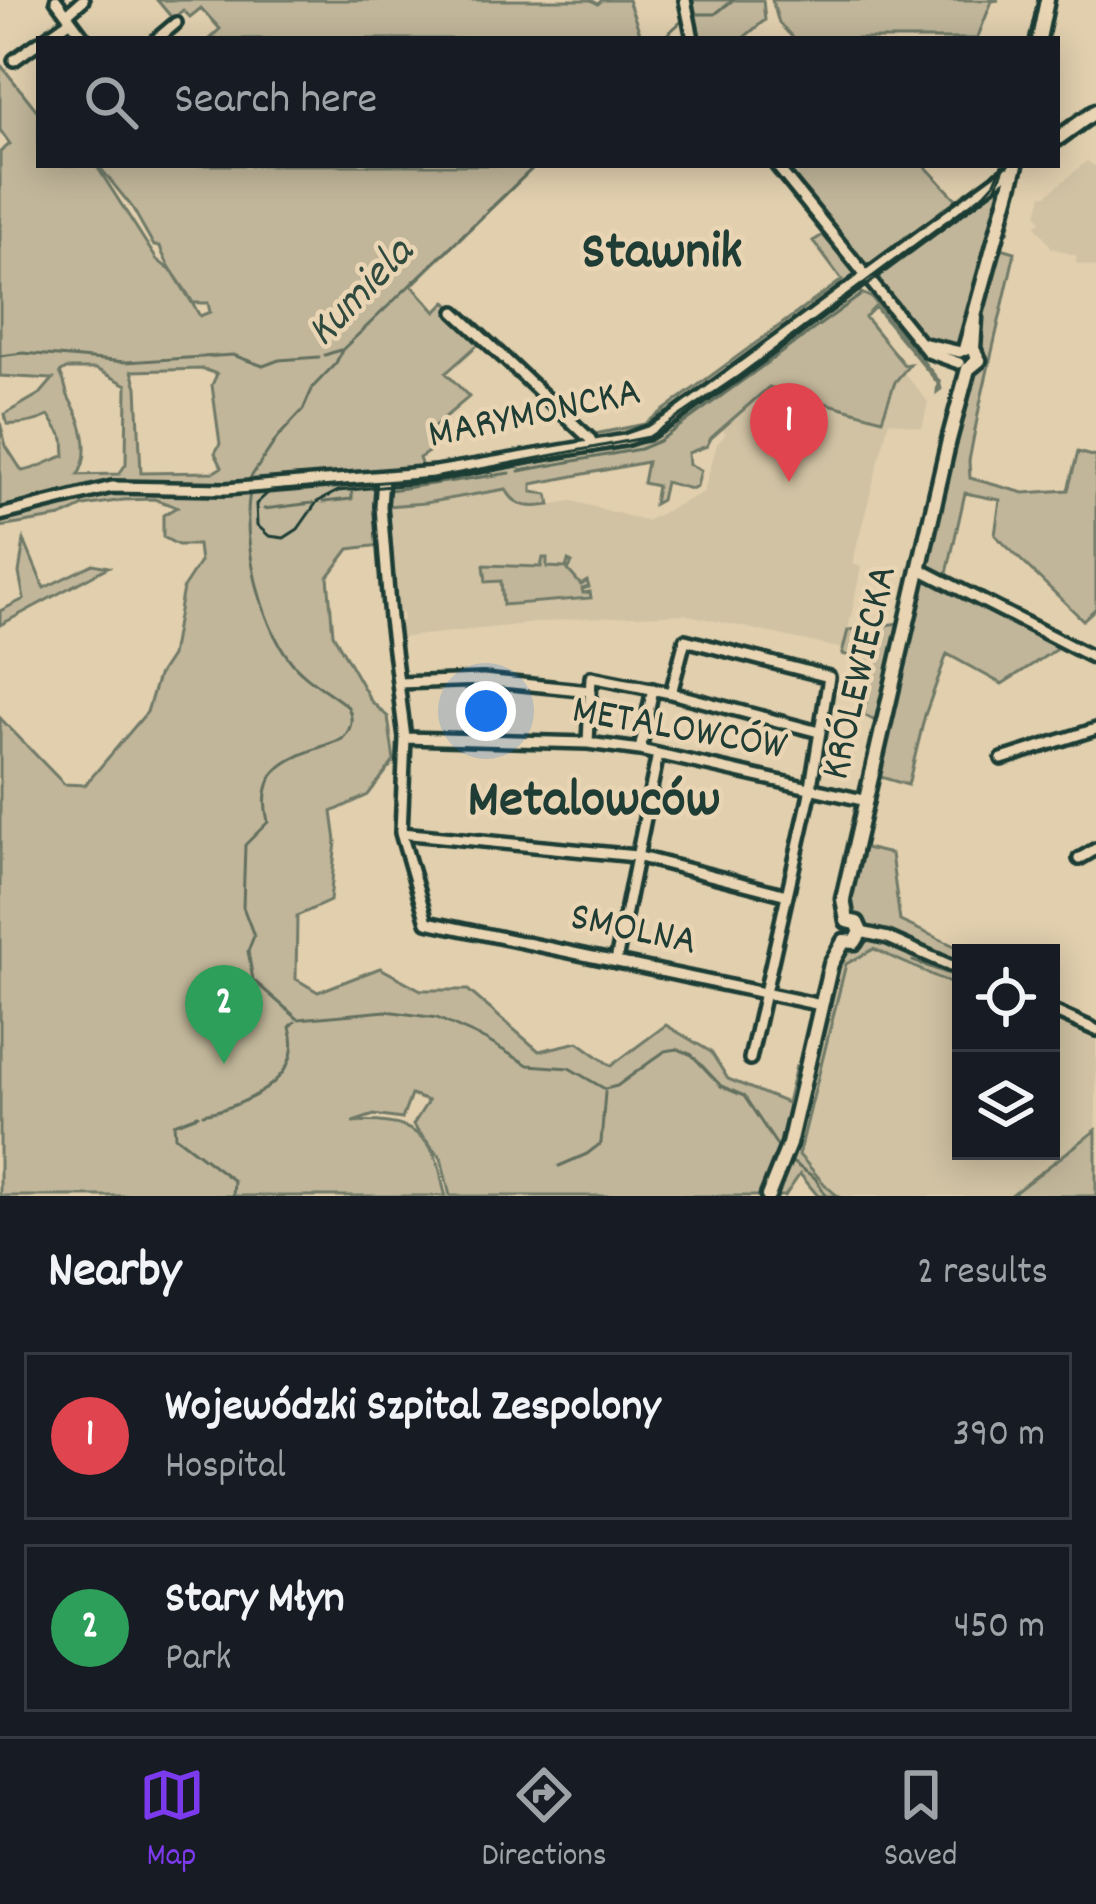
<!DOCTYPE html>
<meta charset="utf-8">
<style>
:root{--surface:#171b24;--page:#20242c;--text:#f1f3f6;--muted:#9ea1a6;--line:#363941;--accent:#7c3aed}
body{margin:0;font-family:Dekko,sans-serif;background:var(--page);color:var(--text)}
.controls{position:absolute;right:36px;bottom:36px;display:grid;overflow:hidden;border-radius:0px;box-shadow:0 6px 30px #0003}
.controls button{width:108px;height:108px;display:grid;place-items:center;padding:0;border:0;border-bottom:3px solid var(--line);background:var(--surface);color:var(--text);font:60px sans-serif}
.you{position:absolute;left:486px;top:711px;width:42px;height:42px;margin:-30px;border:9px solid #fff;border-radius:50%;background:#1a73e8;box-shadow:0 0 0 18px #1a73e833}
.badge{display:grid;place-items:center;width:78px;height:78px;border-radius:50%;background:var(--accent);color:#fff;font-size:39px;font-weight:700}
.pin{position:absolute;translate:-50% -99px;filter:drop-shadow(0 3px 6px #0008)}
.pin::after{content:'';position:absolute;top:63px;width:42px;height:36px;background:inherit;clip-path:polygon(0 0,100% 0,50% 100%)}
.list{margin:0;padding:0;list-style:none}
h2{display:flex;justify-content:space-between;align-items:center;height:156px;margin:0;padding:0 48px;font-size:51px}
h2 small{font-size:39px;font-weight:400;color:var(--muted)}
.list li{display:grid;grid-template-columns:78px 1fr auto;gap:36px;align-items:center;box-sizing:border-box;height:168px;margin:0 24px 24px;padding:0 24px;border:3px solid var(--line);border-radius:0px}
.list b{display:block;font-size:45px;white-space:nowrap}
.list p{margin:0;font-size:39px;white-space:nowrap;color:var(--muted)}
.list em{font-size:39px;font-style:normal;color:var(--muted)}
.icon{flex:none;width:66px;height:66px;fill:none;stroke:currentColor;stroke-width:2;stroke-linecap:round;stroke-linejoin:round}
.map{position:relative;flex:none;width:1096px;height:1196px;overflow:hidden}
.search{position:absolute;background:var(--surface);box-shadow:0 6px 30px #0003;left:36px;right:36px;top:36px;height:132px;display:flex;align-items:center;gap:30px;box-sizing:border-box;padding:0 42px;border-radius:0px;color:var(--muted);font-size:45px}
.sheet{height:540px;background:var(--surface)}
nav{display:flex;justify-content:space-around;align-items:center;box-sizing:border-box;height:168px;border-top:3px solid var(--line);background:var(--surface);font-size:33px;color:var(--muted)}
nav a{display:grid;justify-items:center;gap:6px}
nav .on{color:var(--accent)}
.map>svg:first-child{display:block}
.built{fill:#d0c2a3}
.green{fill:#c1b69a;stroke:#707a67;stroke-width:3;fill-rule:evenodd}
.lines{fill:none;stroke-linecap:round;stroke-linejoin:round}
.stream{stroke:#63705f;stroke-width:3}
.minor-casing{stroke:#1f3d34;stroke-width:18}
.major-casing{stroke:#1f3d34;stroke-width:21}
.minor{stroke:#e9d5b3;stroke-width:9}
.major{stroke:#e9d5b3;stroke-width:12}
.tram{stroke:#1f3d34;stroke-width:3}
.labels{text-anchor:middle;dominant-baseline:central;stroke-width:9;stroke-linejoin:round;paint-order:stroke}
.street-label{font-size:42px;fill:#1f3d34;stroke:#e9d5b3}
.water-label{font-size:45px;font-style:italic;fill:#304a3f;stroke:#e9d5b3}
.district-label{font-size:54px;font-weight:bold;fill:#1f3d34;stroke:#e9d5b3}
</style>
<div class="map">
<svg width="1096" height="1196" viewBox="0 0 1096 1196">
<rect width="100%" height="100%" fill="#e1cfae"/>
<filter id="ink" filterUnits="userSpaceOnUse"><feTurbulence type="fractalNoise" baseFrequency=".00833" numOctaves="2"/><feDisplacementMap in="SourceGraphic" scale="24" xChannelSelector="R" yChannelSelector="G"/><feConvolveMatrix kernelMatrix="1 2 1 2 8 2 1 2 1" color-interpolation-filters="sRGB"/></filter>
<g filter="url(#ink)">
<path class="built" d="M1087,161L1096,167V267L1076,263L1077,256L1052,248L1036,226L1042,221L1037,215L1042,195H1047Z
M858,318L928,402L922,428L889,421L852,564L861,567L844,649L684,614L582,618L395,638L394,626L403,620L402,613L394,608L386,505L425,503L507,489L530,508L572,501L646,521L704,492L717,444L726,434L717,423Z
M874,949L961,988V1151H1051V1020L1096,1041V1130L1010,1196H838L820,1184L799,1155L845,965Z"/>
<path class="green" d="M157,0H591L598,4L602,0H628L640,33L653,39H209L220,29L201,8L190,17L183,10L173,19Z
M688,0H763L765,20L742,39H697Z
M772,0H999L992,1L977,39H794L779,23Z
M0,64L39,113V165H96L157,260L173,272L200,316L210,312L208,303H193C183,284 165,265 160,246H154L132,207L98,165H536L412,285L436,312L446,302L483,340L446,373L469,397L430,430L442,443L419,458L422,467L583,441L590,435L645,424L842,280L813,241L823,235C837,239 854,262 859,276L663,421L636,434L374,481L378,483L381,545L349,549L328,577L333,634L371,701L388,717L394,761L368,795L332,812L336,841L330,901L297,916L296,979L318,992L380,968L421,990H468L539,1051L578,1042L611,1066L666,1025L711,1052L728,1079L787,1103L796,1066L803,1068L784,1148L764,1196H450L441,1158L413,1125L428,1101L411,1095L402,1119L374,1115L353,1122C390,1120 426,1123 439,1167C442,1177 442,1186 446,1196H0V718L64,784L85,785L147,712L158,676L171,656L183,588L200,562L198,545H178L163,537V515L177,507L154,499L123,500L84,506L61,517L0,527V422L6,446L22,471C39,469 49,460 65,456L64,439L49,416C36,422 23,425 7,424L5,414L41,393L53,379L0,376V152L10,144L0,130ZM66,369H96L127,385L126,464L119,474L78,475C92,452 83,422 70,400C65,392 66,382 60,373ZM203,369L217,374L212,385L220,444L215,453L222,467L214,472L141,473L137,387L132,371Z
M780,165H924L957,200L866,268Z
M1020,165H1023L1008,232L999,238L998,247L1015,252L980,404L969,461L970,478L1024,493L1068,490L1078,452L1096,457V608L1083,620L995,535L1000,500L965,493L946,578L926,564L966,382L984,362C982,353 977,345 977,335C978,290 1006,210 1020,165Z
M1003,180L963,341C951,352 934,344 921,338L872,276Z
M853,289L872,298L939,381L941,389L937,392L938,383L875,307L865,317L904,365L910,364L895,382L882,419L769,387L711,438L707,446L688,453L689,464L701,470L697,486L691,489L665,482L661,500L654,504L657,486L643,483L647,462L532,484V492L548,494L550,505C531,508 515,508 506,489L425,503L385,506L391,480L640,438Z
M24,540L44,588L93,564L108,567L0,625V611L24,599L19,573Z
M543,558H547V567L566,568L568,561L572,563L568,570L581,585L587,581L589,587L582,589L583,593L590,592L591,598L503,605L501,581L486,582L484,565L541,567Z
M927,576L1058,642L1055,650L1002,684L947,654L925,715L908,785L877,776L923,577Z
M899,623L903,625L881,724L864,715L872,662L842,654L848,630Z
M861,847L891,854L900,921L970,953H961V967L883,931L868,928L853,915L848,896Z
M869,940L895,946L961,974V988L874,949L846,964L799,1155C813,1169 821,1184 838,1196H818L800,1174L785,1196H776L783,1182L832,974L845,950Z
M1096,1130V1196H1010Z"/>
<g class="lines">
<path class="stream" d="M694,14H715L733,0
M662,39L683,20
M325,355L340,350
M0,356L23,353L126,362L233,355L263,366L279,360L319,357
M519,471L640,449L659,441L861,295
M249,480L277,438L303,410L313,387L336,363L342,350L536,165
M390,490L510,473
M250,491C242,540 259,620 290,660C303,678 330,692 348,707C354,719 352,729 342,739C297,757 254,762 268,822L245,845L243,907L254,936L248,951L253,980L298,1019
M323,502L352,499V490
M264,509L313,503
M910,940L961,963
M913,961L961,978
M1055,1006L1096,1024
M827,1008L836,972
M1051,1018L1096,1038
M299,1019L386,1011L437,1018L486,1040L528,1065L569,1068L605,1089L617,1086L665,1051L678,1049L692,1055L721,1086L744,1096L782,1153
M203,1114C244,1106 306,1079 290,1027L295,1022
M198,1115L174,1124L175,1136L234,1181L233,1196
M789,1160L815,1178L826,1196
M559,1166L587,1154L601,1143L605,1092"/>
<defs>
<path id="minor" d="M56,0L85,39
M685,0L693,39
M67,14L83,0
M44,39L71,20
M157,39L176,23
M14,60L39,42
M776,165L928,352L959,363
M455,312L590,439L592,446
M921,343L960,352
M383,478L381,506L390,619L405,738L401,833L427,922L821,1005
M0,515L112,487L226,489L436,472L625,440L651,431L674,417L1007,172
M920,569L1096,659
M398,683L483,680L590,691
M671,693L685,640L829,677L809,798L750,1059
M405,738L588,743L640,750L867,801
M588,743L591,677L671,693L819,732
M640,750L653,689
M1002,759L1096,729
M401,833L636,856L787,895
M1079,859L1096,849
M861,932L888,938L961,970
M616,961L658,754
M1051,1010L1096,1030"/>
<path id="major" d="M1039,39L1047,0
M1057,139L1096,111
M965,349L1016,165
M847,921L843,899L949,440L968,369L979,360L973,349L975,318
M844,941L855,942L861,932L857,923L847,921
M768,1196L789,1144L831,964L844,941"/>
</defs>
<use href="#minor" class="minor-casing"/>
<use href="#major" class="major-casing"/>
<use href="#minor" class="minor"/>
<use href="#major" class="major"/>
<path class="tram" d="M1029,39L1038,0
M1002,165L995,182L985,193L739,376L649,437L433,478L270,491L256,504L257,525L269,536L284,538L298,529L317,502L338,491L434,482L650,441L738,381L980,201L997,186L1005,165"/>
</g>
</g>
<g class="labels">
<g class="street-label">
<text transform="translate(535 416) rotate(-12)">MARYMONCKA</text>
<text transform="translate(862 673) rotate(-77)">KRÓLEWIECKA</text>
<text transform="translate(679 731) rotate(10)">METALOWCÓW</text>
<text transform="translate(633 932) rotate(12)">SMOLNA</text>
</g>
<g class="water-label">
<text transform="translate(362 294) rotate(-46)">Kumiela</text>
</g>
<g class="district-label">
<text x="662" y="255">Stawnik</text>
<text x="594" y="803">Metalowców</text>
</g>
</g>
</svg>
<div class="controls">
<button><svg class="icon" aria-label="locate" viewBox="0 0 24 24"><circle cx="12" cy="12" r="6"/><path d="M12 2v4M12 18v4M2 12h4M18 12h4"/></svg></button>
<button><svg class="icon" aria-label="layers" viewBox="0 0 24 24"><path d="M12 4l9 5-9 5-9-5zM3 14l9 5 9-5"/></svg></button>
</div>
<div class="you"></div>
<div class="pin badge" style="left:789px;top:482px;background:#e0444e">1</div>
<div class="pin badge" style="left:224px;top:1064px;background:#2e9e5b">2</div>
<div class="search"><svg class="icon" aria-label="search" viewBox="0 0 24 24"><circle cx="10" cy="10" r="6"/><path d="M15 15l6 6"/></svg>Search here</div>
</div>
<section class="sheet">
<h2>Nearby<small>2 results</small></h2>
<ul class="list">
<li><span class="badge" style="background:#e0444e">1</span><div><b>Wojewódzki Szpital Zespolony</b><p>Hospital</p></div><em>390 m</em></li>
<li><span class="badge" style="background:#2e9e5b">2</span><div><b>Stary Młyn</b><p>Park</p></div><em>450 m</em></li>
</ul>
</section>
<nav>
<a class="on"><svg class="icon" aria-label="map" viewBox="0 0 24 24"><path d="M3 6l6-2 6 2 6-2v14l-6 2-6-2-6 2zM9 4v14M15 6v14"/></svg>Map</a>
<a><svg class="icon" aria-label="directions" viewBox="0 0 24 24"><path d="M12 3l9 9-9 9-9-9zM9 14v-3h6M13 9l2 2-2 2"/></svg>Directions</a>
<a><svg class="icon" aria-label="saved" viewBox="0 0 24 24"><path d="M7 4h10v16l-5-4-5 4z"/></svg>Saved</a>
</nav>
